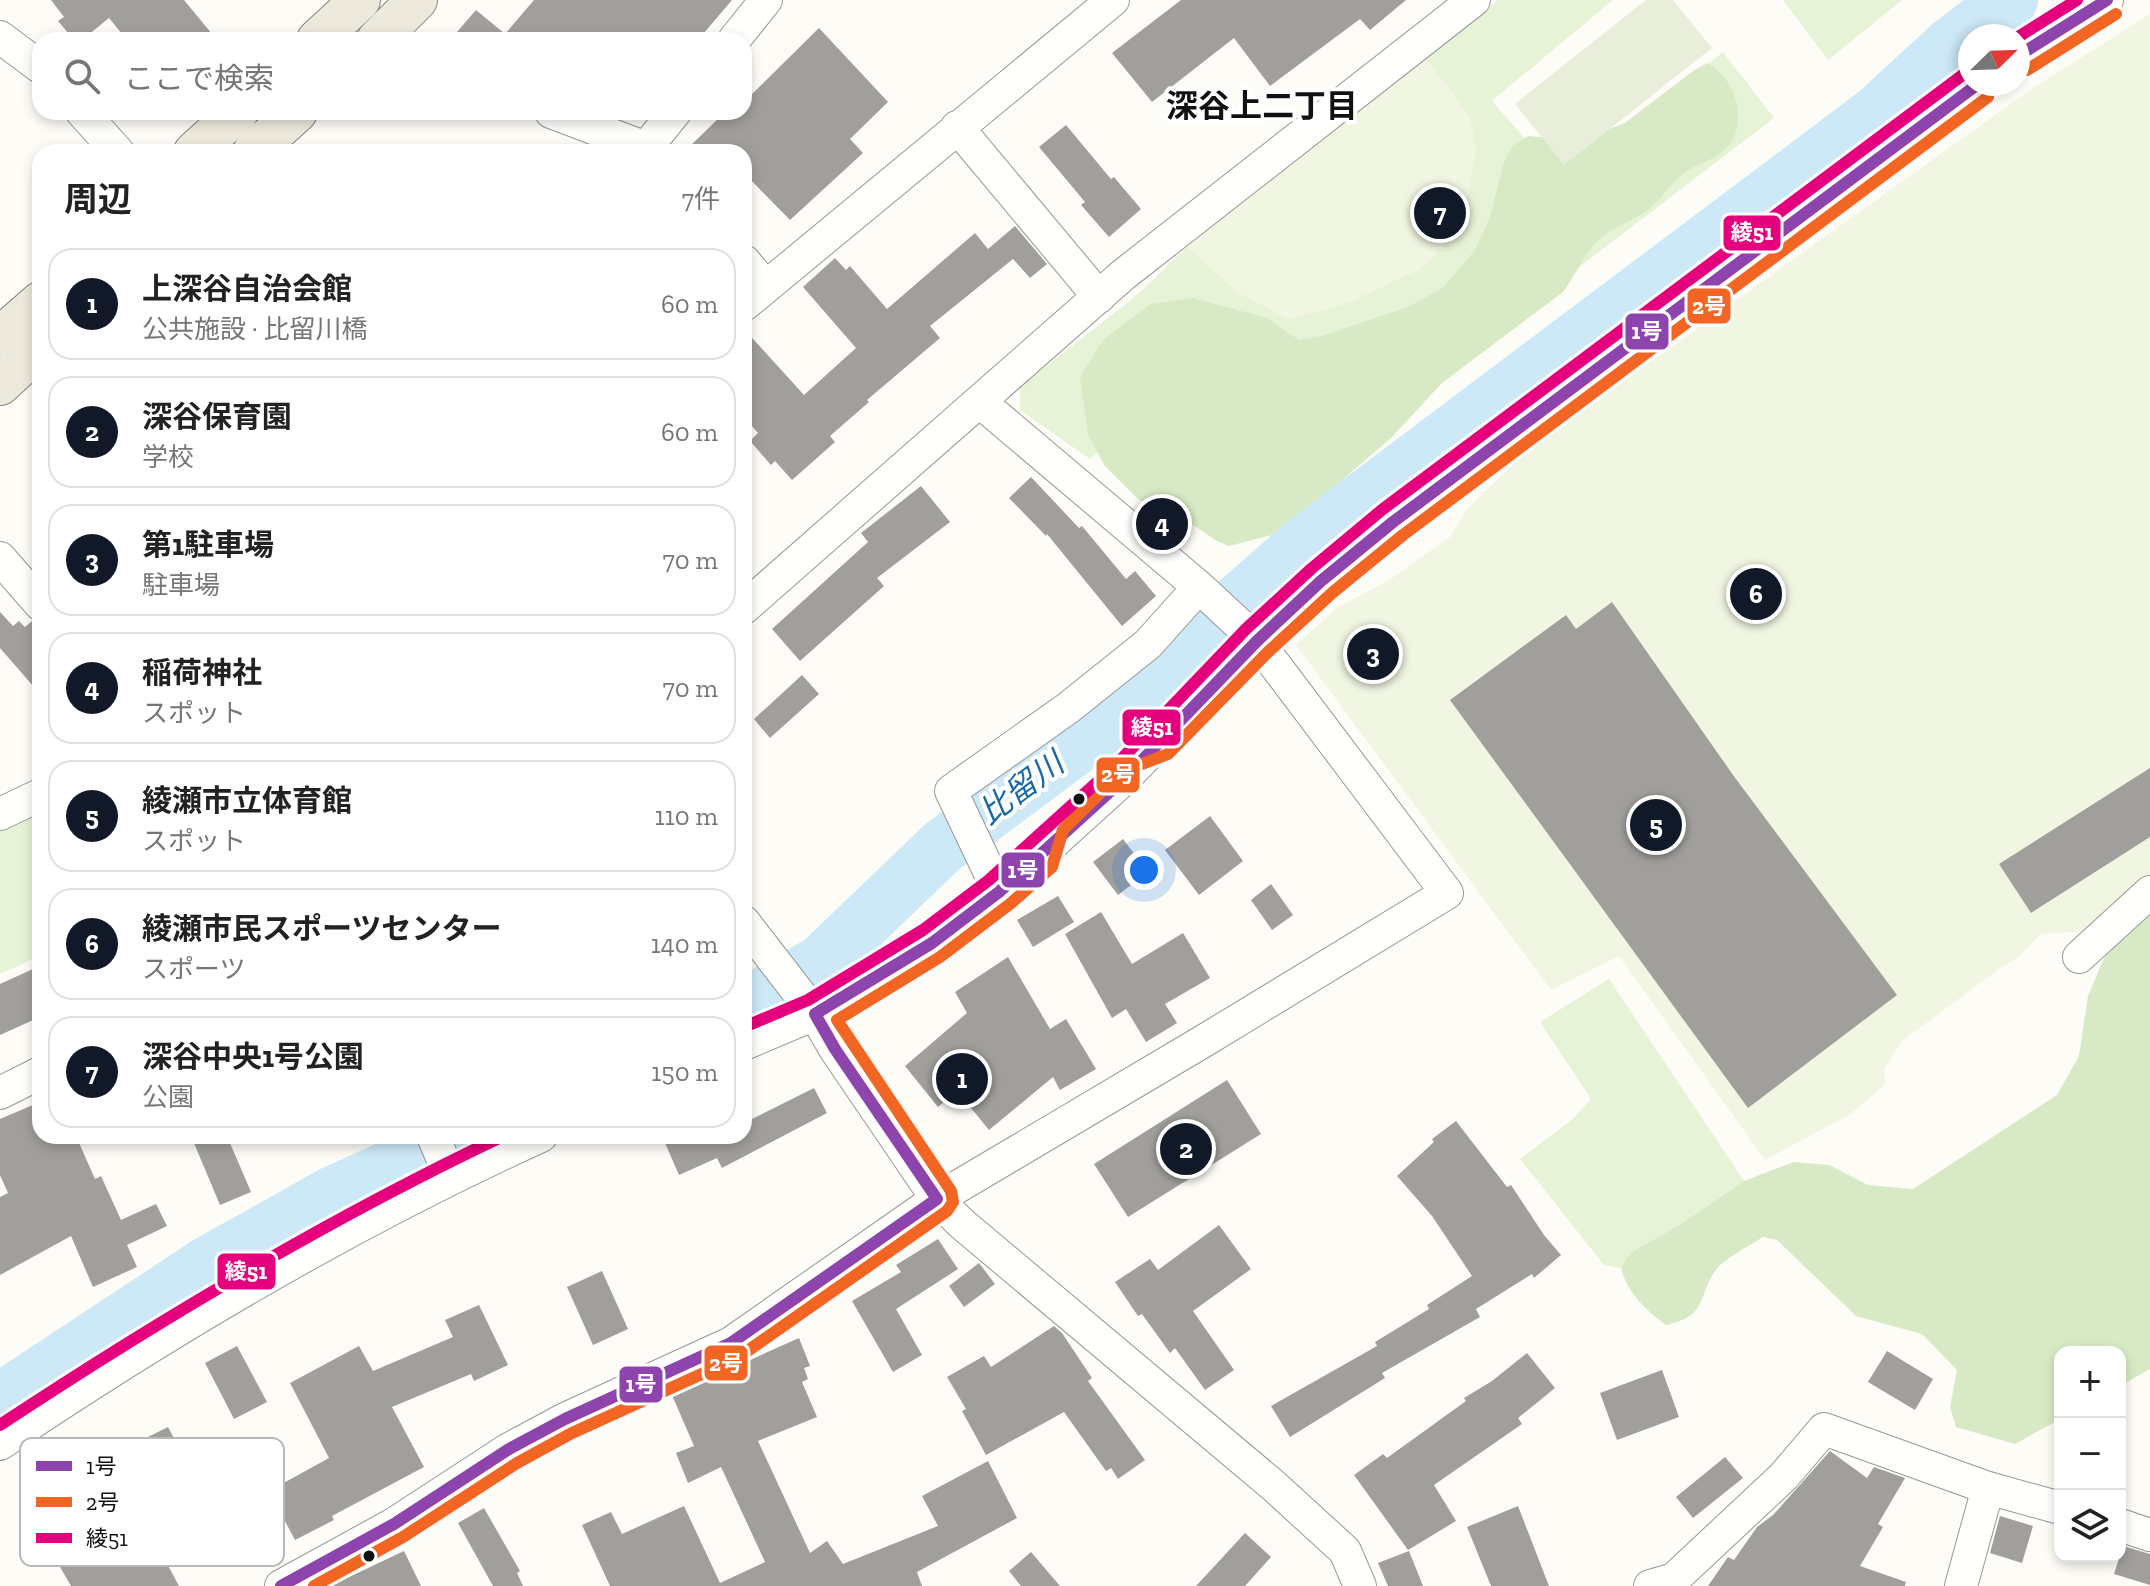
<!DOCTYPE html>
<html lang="ja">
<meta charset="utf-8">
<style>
:root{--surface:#fff;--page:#f6f6f6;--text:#222;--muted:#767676;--line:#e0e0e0;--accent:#111827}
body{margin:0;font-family:"Zilla Slab","Noto Sans JP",serif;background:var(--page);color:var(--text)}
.controls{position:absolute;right:24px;bottom:24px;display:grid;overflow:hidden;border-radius:16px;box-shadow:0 4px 12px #0003}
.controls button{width:72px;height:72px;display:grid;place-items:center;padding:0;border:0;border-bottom:2px solid var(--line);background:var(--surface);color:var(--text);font:40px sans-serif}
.compass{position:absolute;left:1958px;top:24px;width:72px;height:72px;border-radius:50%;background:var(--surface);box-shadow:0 4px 12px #0003;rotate:67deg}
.you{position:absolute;left:1144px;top:870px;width:28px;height:28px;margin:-20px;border:6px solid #fff;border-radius:50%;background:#1a73e8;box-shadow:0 0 0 12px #1a73e833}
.badge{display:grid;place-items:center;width:52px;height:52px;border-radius:50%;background:var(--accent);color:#fff;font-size:26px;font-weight:700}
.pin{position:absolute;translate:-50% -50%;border:4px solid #fff;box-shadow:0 2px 8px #0006}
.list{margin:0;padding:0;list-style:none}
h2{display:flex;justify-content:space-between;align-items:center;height:104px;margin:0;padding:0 32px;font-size:34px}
h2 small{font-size:26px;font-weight:400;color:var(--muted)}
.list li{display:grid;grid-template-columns:52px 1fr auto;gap:24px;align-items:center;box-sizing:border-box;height:112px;margin:0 16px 16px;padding:0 16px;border:2px solid var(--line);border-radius:24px}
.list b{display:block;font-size:30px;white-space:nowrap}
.list p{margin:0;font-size:26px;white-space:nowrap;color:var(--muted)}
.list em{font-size:26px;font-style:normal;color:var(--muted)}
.icon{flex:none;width:44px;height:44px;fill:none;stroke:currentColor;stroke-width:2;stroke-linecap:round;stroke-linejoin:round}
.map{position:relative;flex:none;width:2150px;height:1586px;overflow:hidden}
.search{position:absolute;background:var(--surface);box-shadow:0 4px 12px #0003;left:32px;top:32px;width:720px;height:88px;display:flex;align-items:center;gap:20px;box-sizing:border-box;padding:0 28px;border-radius:24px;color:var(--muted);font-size:30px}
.panel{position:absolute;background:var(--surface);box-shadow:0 4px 12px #0003;left:32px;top:144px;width:720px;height:1000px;border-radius:24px}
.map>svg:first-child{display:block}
.green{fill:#e7f3d7}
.forest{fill:#d8eac5}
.cemetery{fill:#e9eedb}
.pitch{fill:#f0f6e1}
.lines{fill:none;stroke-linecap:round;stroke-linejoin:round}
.river{stroke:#cde8f7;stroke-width:56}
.building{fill:#a19f9c}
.minor-casing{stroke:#979795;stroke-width:34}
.major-casing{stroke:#858482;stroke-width:42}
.minor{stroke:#fffffe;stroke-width:32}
.major{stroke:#ede9dc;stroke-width:40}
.bus-1-casing{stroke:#fff;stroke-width:18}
.bus-2-casing{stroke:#fff;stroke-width:18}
.bus-3-casing{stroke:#fff;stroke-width:18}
.bus-1{stroke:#8e44ad;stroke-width:12}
.bus-2{stroke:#f26522;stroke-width:12}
.bus-3{stroke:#e5007d;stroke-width:12}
.bus-dot{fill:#111;stroke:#fff;stroke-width:3}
.labels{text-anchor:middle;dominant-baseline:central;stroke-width:8;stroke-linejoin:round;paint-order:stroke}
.neighbourhood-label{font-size:32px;font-weight:bold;fill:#111;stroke:#fff}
.water-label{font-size:32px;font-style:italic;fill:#1768a6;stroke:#fff}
.key{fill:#fff;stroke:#b8b8b8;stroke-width:2}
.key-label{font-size:22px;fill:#111}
.line-badge{stroke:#fff;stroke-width:3}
.badge-label{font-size:22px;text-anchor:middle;font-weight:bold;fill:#fff}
</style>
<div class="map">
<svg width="2150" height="1586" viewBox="0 0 2150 1586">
<rect width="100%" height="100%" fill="#fdfcf7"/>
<path class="green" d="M1498,0H1613L1492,101L1559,178L1723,52L1774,118L1574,271L1363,450L1157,400L1090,459L1020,410V387L1137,295L1187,247Z
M1783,0H1902L1828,60Z
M40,807V956L0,974V827Z
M1609,979L1744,1181L1681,1224L1630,1253L1621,1268L1604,1265L1520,1159L1574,1118L1591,1099L1540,1022Z"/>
<path class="forest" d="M1707,63C1735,77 1750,122 1727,148C1716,160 1697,163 1684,173C1669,184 1660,202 1645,212C1631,221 1615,227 1602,237C1584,251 1577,274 1563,292L1442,383L1391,438L1291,524L1272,535L1229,546L1217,541L1175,513L1139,500L1105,466L1088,435L1080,377L1103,340L1150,304L1193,298L1267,318L1299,340L1322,336L1408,307L1444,287L1475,250L1490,217L1503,165L1512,146L1528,136L1579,140L1625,123L1693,71Z
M2150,910V1369L2120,1386V1352H2060V1419L2015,1444L1956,1427L1950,1407L1957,1370L1922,1334L1856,1316L1777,1240L1763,1237C1751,1245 1722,1260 1715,1271C1697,1298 1708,1316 1666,1325C1646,1310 1628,1294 1621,1268L1630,1253L1681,1224L1744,1181L1794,1162L1829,1165L1868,1185L1913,1189L2057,1095L2079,1056L2088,996L2105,956Z"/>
<path class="cemetery" d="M1646,0H1673L1712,48L1564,165L1515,104Z"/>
<path class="pitch" d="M2150,14V874L2090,931L2040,934L2020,956L2003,966L1902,1041L1884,1069L1885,1085L1849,1115L1765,1160L1619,956L1551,990L1296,645L1338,607L1388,581L1450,537L1468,508L1521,457L1548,435L2030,90Z
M1425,57L1470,117L1476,150L1468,195L1455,234L1422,268L1348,303L1288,319L1237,292L1187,247Z"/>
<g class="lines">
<path class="river" d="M744,1006L821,963L943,846L1136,702L1205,631L1304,544L1876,114L1951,45L2010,0
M0,1401L208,1264L333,1194L461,1136"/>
</g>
<path class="building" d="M51,0H184L217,40H127L109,18L82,40H74L58,21L64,17Z
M534,0H732L698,40H450L476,10L505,34Z
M1181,0H1406L1370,30L1360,19L1270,86L1234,38L1152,102L1112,53Z
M819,28L888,102L850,139L863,153L790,220L744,173V152H684L725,112H744V102Z
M1066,125L1111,179L1114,177L1141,209L1109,237L1081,205L1085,202L1039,147Z
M1015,226L1047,264L1030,278L1013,259L930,326L940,338L867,400L869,402L830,436L835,442L792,480L775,461L771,465L750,441L758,433L744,417V329L804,395L856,348L803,287L835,258L846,270L850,266L887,309L975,233L988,249Z
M1031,477L1079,528L1082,526L1126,579L1135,571L1156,596L1122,626L1047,534L1046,536L1009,498Z
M921,486L950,522L877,578L884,586L800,661L772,629L868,542L861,533Z
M1612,602L1733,775L1897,995L1748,1108L1450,700L1566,615L1576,629Z
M0,612L13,626L19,621L25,627L32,621L40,622V694L0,648Z
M802,675L819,694L770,738L754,719Z
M2150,768V837L2031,913L1999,864Z
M1210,816L1243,861L1199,895L1165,850Z
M1123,839L1148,872L1118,895L1093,862Z
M1271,884L1293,915L1272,930L1251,900Z
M1058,896L1074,922L1033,947L1017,920Z
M1101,912L1132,964L1183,933L1210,978L1165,1004L1177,1023L1146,1042L1126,1009L1112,1018L1065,934Z
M1008,957L1050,1029L1066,1019L1096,1069L1060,1090L1053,1077L989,1130L957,1091L938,1107L905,1066L967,1013L955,992Z
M33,969L40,986V1017L0,1035V984Z
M1227,1080L1261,1134L1128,1217L1094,1164Z
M814,1088L827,1113L722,1168L717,1158L679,1175L662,1136H744V1123Z
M40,1102V1136H76L95,1179L101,1176L121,1220L156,1204L167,1226L127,1245L137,1267L93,1287L71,1236L0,1275V1197L8,1193L0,1175V1119Z
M1456,1121L1507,1187L1511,1185L1544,1235L1561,1255L1534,1278L1532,1274L1476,1309L1480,1317L1382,1373L1385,1378L1290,1437L1271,1406L1377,1346L1375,1342L1429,1309L1427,1305L1472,1276L1432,1216L1397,1176L1434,1142L1432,1139Z
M191,1136H227L251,1192L220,1205Z
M1219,1225L1251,1269L1193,1311L1234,1370L1205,1390L1175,1348L1170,1353L1142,1314L1138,1316L1115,1282L1150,1259L1158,1270Z
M938,1239L958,1269L896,1309L922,1355L893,1372L852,1301L901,1272L896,1265Z
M979,1263L995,1284L964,1307L949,1286Z
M602,1271L628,1329L593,1345L567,1287Z
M479,1305L508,1365L474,1381L471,1374L392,1407L424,1467L332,1516L334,1520L295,1540L269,1491L329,1458L290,1383L359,1346L373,1371L453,1337L445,1320Z
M1054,1326L1062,1333L1092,1378L1088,1381L1145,1460L1118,1479L1111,1468L1106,1471L1064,1412L986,1455L962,1411L966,1409L947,1377L984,1356L991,1367Z
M799,1338L810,1366L804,1368L808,1379L802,1382L817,1417L758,1441L810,1553L827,1541L843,1564L938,1526L922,1496L988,1461L1017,1518L917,1572L922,1586H610L582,1525L611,1512L622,1534L684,1506L720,1583L765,1562L721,1467L688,1483L676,1453L694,1446L672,1395Z
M237,1346L267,1402L234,1419L205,1363Z
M1887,1351L1933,1379L1915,1410L1868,1382Z
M1527,1353L1555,1388L1518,1418L1522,1424L1434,1485L1456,1521L1408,1550L1354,1475L1383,1454L1387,1458L1466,1401L1464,1398L1492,1381Z
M1662,1370L1679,1417L1617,1440L1600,1393Z
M168,1427L184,1457L126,1487L179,1586H71L52,1553L107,1522L80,1471Z
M1830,1451L1867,1478L1874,1467L1905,1478L1878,1524L1883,1527L1860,1566L1906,1582L1905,1586H1708L1728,1557L1734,1560L1757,1527L1773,1515Z
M1725,1457L1743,1478L1693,1518L1676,1497Z
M1518,1506L1549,1586H1491L1467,1527Z
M484,1508L520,1571L517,1573L523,1586H493L458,1523Z
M2000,1516L2033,1526L2022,1563L1990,1553Z
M1245,1533L1271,1557L1245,1586H1196Z
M2123,1546L2150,1554V1585L2114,1574Z
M404,1551L421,1586H330Z
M1409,1551L1423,1586H1388L1378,1563Z
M1031,1552L1060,1586H1021L1009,1571Z"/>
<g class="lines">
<defs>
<path id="minor" d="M0,37L40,67
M734,40L766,0
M2018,56L2107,0
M82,112L118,152
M551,112L646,148L649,152
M957,127L1099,297
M646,148L675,112
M744,261L765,286
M744,305L1113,0
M0,558L40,604
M744,608L1123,275L1474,0
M0,814L40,795
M999,892L951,791L1068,708L1148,644L1199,587
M744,922L815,1014L835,1049L937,1199L961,1223L1274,1486L1345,1551L1360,1586
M2079,957L2150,892
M744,1044L815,1014L932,943L999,892L1125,778L1257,641L1321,581L1393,522L1978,84
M0,1093L40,1073
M433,1136L450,1176
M0,1444C172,1328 352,1222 541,1136
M2120,1525L2150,1535
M281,1586L394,1524L509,1449L565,1419L731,1343L937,1199L1202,1042L1447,893L1257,641L1199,587L980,402
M1650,1586L1674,1579L1783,1477L1824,1429L1988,1488L2060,1508
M1961,1586L1988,1488"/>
<path id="major" d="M317,40L360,0
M377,40L417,0
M194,152L238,112
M253,152L297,112
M0,337L40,302
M0,385L40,348"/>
</defs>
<use href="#minor" class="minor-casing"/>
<use href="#major" class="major-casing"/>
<use href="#minor" class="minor"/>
<use href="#major" class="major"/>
<defs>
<path id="bus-1" d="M2018,56L2107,0
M281,1586L394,1524L509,1449L565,1419L731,1343L937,1199L835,1049L815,1014L932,943L999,892L1125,778L1257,641L1321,581L1393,522L1978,84"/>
<path id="bus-2" d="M2027,70L2116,14
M314,1586L403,1537L517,1463L572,1433L739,1357L947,1211L953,1202L951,1191L837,1020L940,957L1010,904L1052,867L1063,830L1121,772L1168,754L1268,652L1332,593L1403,535L1988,97"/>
<path id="bus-3" d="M2018,37L2077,0
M744,1027L808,1000L923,930L989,880L1114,767L1246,629L1311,569L1383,509L1968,71
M0,1425C162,1318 328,1219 503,1136"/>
</defs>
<use href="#bus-1" class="bus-1-casing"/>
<use href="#bus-2" class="bus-2-casing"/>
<use href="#bus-3" class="bus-3-casing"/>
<use href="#bus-1" class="bus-1"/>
<use href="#bus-2" class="bus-2"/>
<use href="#bus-3" class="bus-3"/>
</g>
<g class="bus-dot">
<circle cx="1079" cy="799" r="7"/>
<circle cx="369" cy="1556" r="7"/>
</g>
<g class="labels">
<g class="neighbourhood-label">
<text x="1262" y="106">深谷上二丁目</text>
</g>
<g class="water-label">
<text transform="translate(1021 788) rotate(-37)">比留川</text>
</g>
</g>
<rect x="20" y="1438" width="264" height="128" rx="12" class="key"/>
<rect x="36" y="1461" width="36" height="10" fill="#8e44ad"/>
<rect x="36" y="1497" width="36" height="10" fill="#f26522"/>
<rect x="36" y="1533" width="36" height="10" fill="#e5007d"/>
<g class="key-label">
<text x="86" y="1474">1号</text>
<text x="86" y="1510">2号</text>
<text x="86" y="1546">綾51</text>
</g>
<g class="line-badge">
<rect x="1722" y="214" width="60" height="38" rx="8" fill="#e5007d"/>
<rect x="1686" y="287" width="46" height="38" rx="8" fill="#f26522"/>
<rect x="1624" y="312" width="46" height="39" rx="8" fill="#8e44ad"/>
<rect x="1121" y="708" width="61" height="39" rx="8" fill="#e5007d"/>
<rect x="1095" y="756" width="46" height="38" rx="8" fill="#f26522"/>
<rect x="1000" y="851" width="46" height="38" rx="8" fill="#8e44ad"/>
<rect x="216" y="1252" width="61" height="39" rx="8" fill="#e5007d"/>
<rect x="703" y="1344" width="46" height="38" rx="8" fill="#f26522"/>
<rect x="618" y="1365" width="46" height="39" rx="8" fill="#8e44ad"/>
</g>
<g class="badge-label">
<text x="1752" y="240">綾51</text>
<text x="1709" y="314">2号</text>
<text x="1647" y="339">1号</text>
<text x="1152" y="735">綾51</text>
<text x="1118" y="782">2号</text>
<text x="1023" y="878">1号</text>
<text x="246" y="1279">綾51</text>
<text x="726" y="1371">2号</text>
<text x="641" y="1392">1号</text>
</g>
</svg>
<div class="controls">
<button>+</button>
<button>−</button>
<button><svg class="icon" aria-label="layers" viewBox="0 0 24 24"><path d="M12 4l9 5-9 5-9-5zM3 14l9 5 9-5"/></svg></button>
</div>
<svg class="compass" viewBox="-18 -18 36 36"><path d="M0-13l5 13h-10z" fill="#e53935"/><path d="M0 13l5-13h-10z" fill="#767676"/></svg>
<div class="you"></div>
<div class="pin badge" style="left:962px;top:1079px">1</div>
<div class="pin badge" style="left:1186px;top:1149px">2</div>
<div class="pin badge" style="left:1373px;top:654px">3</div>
<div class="pin badge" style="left:1162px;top:524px">4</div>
<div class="pin badge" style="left:1656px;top:825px">5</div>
<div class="pin badge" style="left:1756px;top:594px">6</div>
<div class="pin badge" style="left:1440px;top:213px">7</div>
<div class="search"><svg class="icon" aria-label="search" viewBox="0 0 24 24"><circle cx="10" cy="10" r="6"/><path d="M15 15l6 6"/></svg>ここで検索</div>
<section class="panel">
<h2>周辺<small>7件</small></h2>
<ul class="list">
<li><span class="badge">1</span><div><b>上深谷自治会館</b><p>公共施設 · 比留川橋</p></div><em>60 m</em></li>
<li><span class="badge">2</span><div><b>深谷保育園</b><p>学校</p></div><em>60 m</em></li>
<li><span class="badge">3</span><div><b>第1駐車場</b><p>駐車場</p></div><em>70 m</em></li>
<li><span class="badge">4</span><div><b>稲荷神社</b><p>スポット</p></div><em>70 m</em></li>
<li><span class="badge">5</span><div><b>綾瀬市立体育館</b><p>スポット</p></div><em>110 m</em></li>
<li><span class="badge">6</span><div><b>綾瀬市民スポーツセンター</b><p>スポーツ</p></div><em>140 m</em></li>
<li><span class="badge">7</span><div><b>深谷中央1号公園</b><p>公園</p></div><em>150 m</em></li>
</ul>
</section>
</div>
